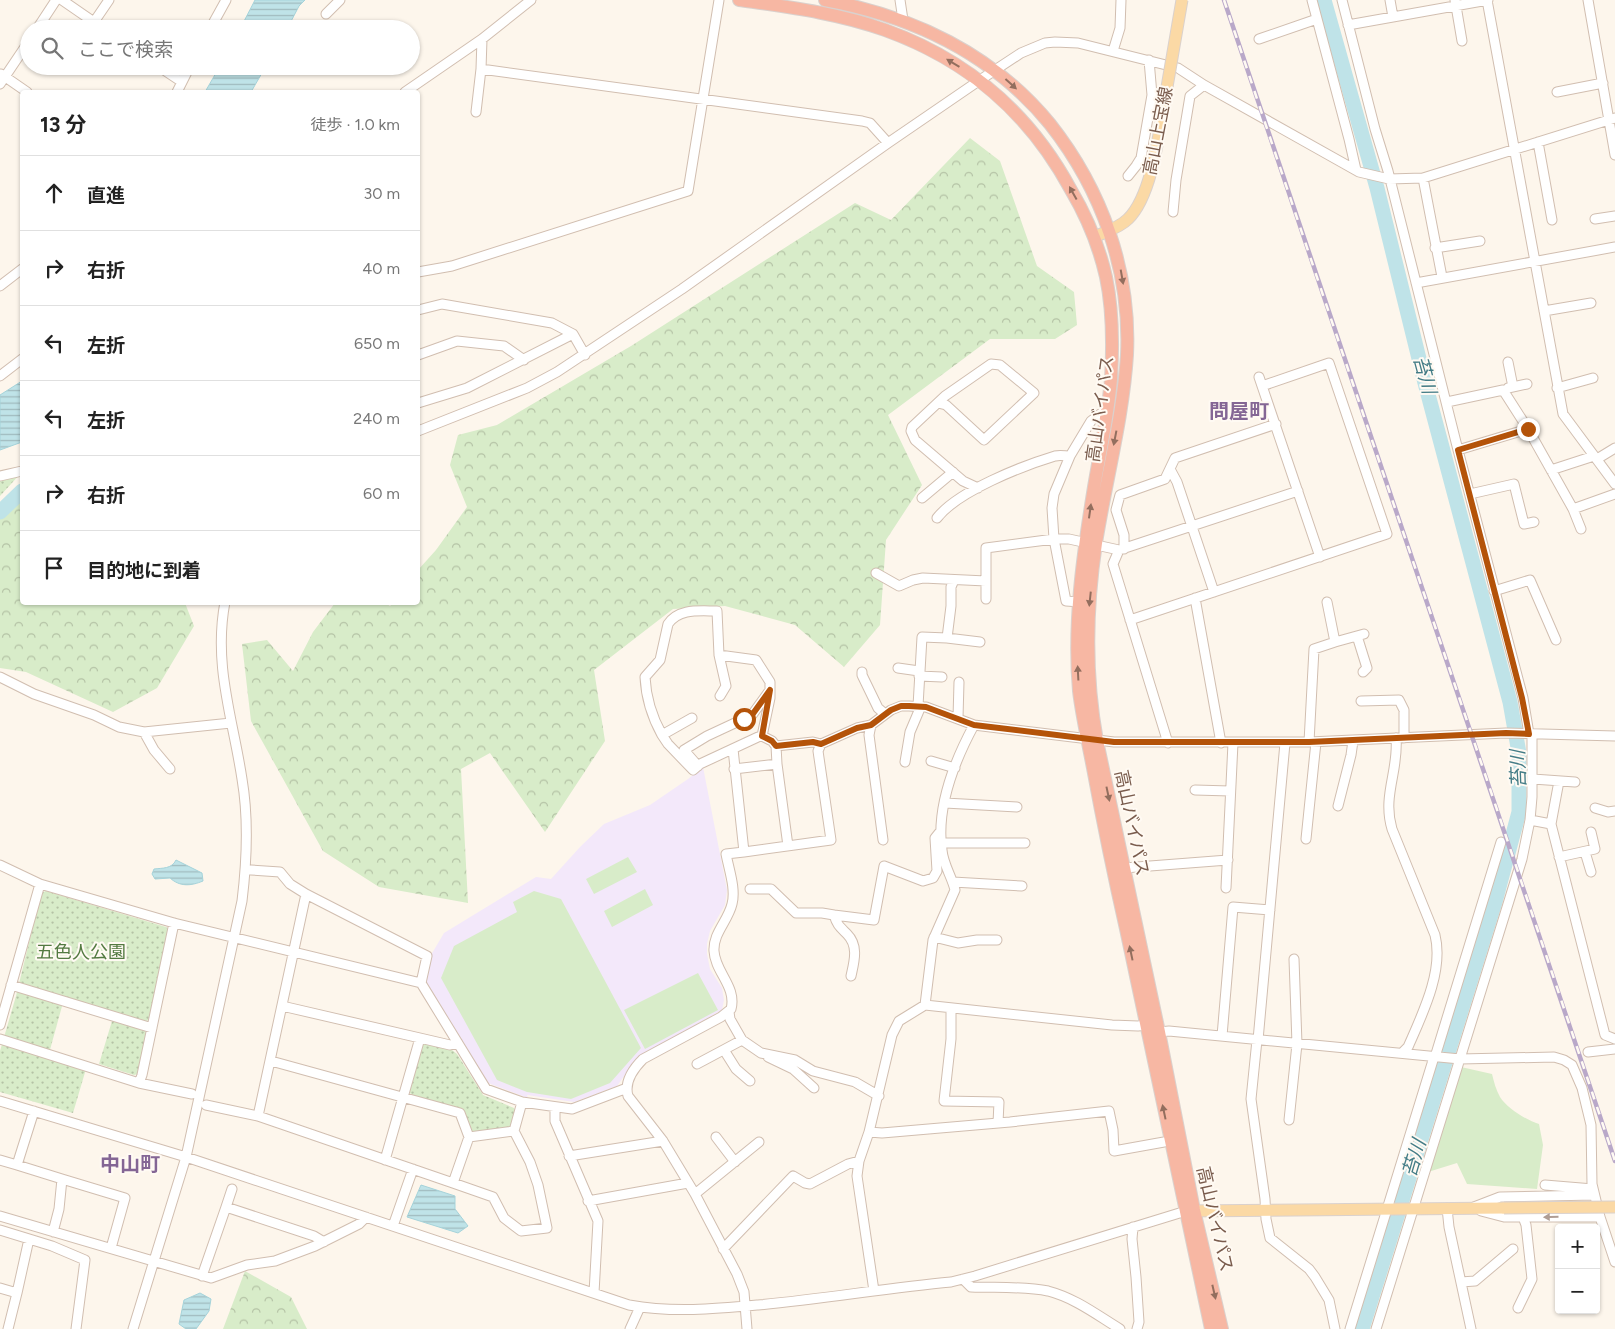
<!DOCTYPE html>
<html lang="ja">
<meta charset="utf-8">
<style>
:root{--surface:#fff;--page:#f2f2f2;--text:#222;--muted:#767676;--line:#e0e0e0}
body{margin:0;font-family:Figtree,"Noto Sans JP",sans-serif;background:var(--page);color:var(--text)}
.controls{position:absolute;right:15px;bottom:15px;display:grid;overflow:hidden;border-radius:5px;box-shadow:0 1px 4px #0004}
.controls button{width:45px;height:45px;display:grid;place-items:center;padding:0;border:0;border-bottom:1px solid var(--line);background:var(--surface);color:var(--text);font:25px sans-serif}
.stop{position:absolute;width:15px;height:15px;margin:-11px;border:4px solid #b45309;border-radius:50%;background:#fff}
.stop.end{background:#b45309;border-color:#fff;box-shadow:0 1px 5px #0008}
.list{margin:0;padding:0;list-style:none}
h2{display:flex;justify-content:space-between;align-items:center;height:65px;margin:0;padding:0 20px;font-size:21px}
h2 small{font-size:16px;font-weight:400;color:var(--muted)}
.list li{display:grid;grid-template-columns:32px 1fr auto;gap:15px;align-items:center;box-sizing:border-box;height:75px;padding:0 20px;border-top:1px solid var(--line)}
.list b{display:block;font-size:19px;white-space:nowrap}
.list em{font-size:16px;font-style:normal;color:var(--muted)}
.icon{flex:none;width:28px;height:28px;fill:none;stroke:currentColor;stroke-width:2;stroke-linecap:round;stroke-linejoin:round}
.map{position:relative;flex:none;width:1615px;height:1329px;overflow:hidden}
.search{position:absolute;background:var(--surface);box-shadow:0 1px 4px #0004;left:20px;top:20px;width:400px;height:55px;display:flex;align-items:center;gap:12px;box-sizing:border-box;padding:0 18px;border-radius:28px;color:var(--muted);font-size:19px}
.panel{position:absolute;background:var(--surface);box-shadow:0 1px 4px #0004;left:20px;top:90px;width:400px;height:515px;border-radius:5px}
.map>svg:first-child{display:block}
.education{fill:#f3e8fa}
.grass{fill:#d8ecc9}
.forest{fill:url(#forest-crowns)}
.park{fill:url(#park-dots)}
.water{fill:url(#water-rules);stroke:#a5d3da}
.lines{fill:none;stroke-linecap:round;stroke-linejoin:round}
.river{stroke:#bfe3e8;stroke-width:15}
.minor-casing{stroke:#d1beb0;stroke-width:11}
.major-casing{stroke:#dad1cd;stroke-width:13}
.highway-casing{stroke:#dad1cd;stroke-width:14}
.minor{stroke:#fff;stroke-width:9}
.major{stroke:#fbd9a5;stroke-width:11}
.highway{stroke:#f7b7a3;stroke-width:12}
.rail-casing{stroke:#b9a8c9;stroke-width:4.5}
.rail{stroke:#fffaf3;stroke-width:2.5;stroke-dasharray:8;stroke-linecap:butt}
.major-bridge-casing{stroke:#dad1cd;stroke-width:13;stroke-linecap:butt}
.major-bridge{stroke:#fbd9a5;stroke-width:11}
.oneway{fill:#936e5e}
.oneway2{fill:#af9d94}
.route{stroke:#b45309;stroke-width:6}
.labels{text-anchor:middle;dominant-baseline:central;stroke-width:4;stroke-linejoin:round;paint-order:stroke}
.street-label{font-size:18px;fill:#7a5c4d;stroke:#fffaf3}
.park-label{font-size:18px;fill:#537a41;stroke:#fffaf3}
.water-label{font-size:19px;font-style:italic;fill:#437c86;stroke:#fffaf3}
.quarter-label{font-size:20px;font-weight:bold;fill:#846695;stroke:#fffaf3}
</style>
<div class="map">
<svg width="1615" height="1329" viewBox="0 0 1615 1329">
<defs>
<pattern id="forest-crowns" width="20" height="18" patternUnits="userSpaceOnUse" patternTransform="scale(1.25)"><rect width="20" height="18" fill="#d8ecc9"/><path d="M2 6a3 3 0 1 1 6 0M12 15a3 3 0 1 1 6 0" fill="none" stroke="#b4c2a5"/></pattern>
<pattern id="park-dots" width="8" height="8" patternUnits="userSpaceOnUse" patternTransform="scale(1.25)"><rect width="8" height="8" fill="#d8ecc9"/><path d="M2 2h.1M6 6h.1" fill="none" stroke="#b4c2a5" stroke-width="1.8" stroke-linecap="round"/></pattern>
<pattern id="water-rules" width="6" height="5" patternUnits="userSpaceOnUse" patternTransform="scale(1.25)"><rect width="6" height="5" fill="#bfe3e8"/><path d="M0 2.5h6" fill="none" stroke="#a0bbbe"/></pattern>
</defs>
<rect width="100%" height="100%" fill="#fdf6ec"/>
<path class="education" d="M703,767L727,890L725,905L710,931L707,944V954L710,969L722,988L724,1000L722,1010L637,1058L617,1086L574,1102L527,1095L528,1098L488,1083L426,981L431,955L444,933L536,877L551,879L580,847L604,824L650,805L688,779Z"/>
<path class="grass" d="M628,857L637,872L594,894L586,879Z
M645,889L653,905L612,927L604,911Z
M534,891L561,899L641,1048L610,1083L571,1099L527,1092L497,1080L441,978L454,946L517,912L513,902Z
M698,973L718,1010L645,1049L624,1010Z
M1461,1067L1492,1074C1494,1082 1496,1090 1500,1097C1507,1108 1526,1120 1539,1124L1543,1145L1537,1189L1467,1184L1457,1163L1428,1172Z"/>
<path class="forest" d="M970,138L1000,161L1037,266L1074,292L1077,325L1055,339H990L888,415L922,485L886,540L880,625L844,667L795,625L725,606L673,609L594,670L605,741L545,832L490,753L461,769L468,903L379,887L323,851L251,721L242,644L267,640L293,671L313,632L335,603H385L390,606L393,603L418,602V570L436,550L467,507L450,465L458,435L497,425L631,346L855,203L891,220Z
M22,489V602L185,603L194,626L157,688L113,712L26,672L0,668V507Z
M245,1271L291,1297L307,1329H223Z"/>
<path class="park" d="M22,472L0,496V476Z
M46,891L166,927L168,929L149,1020L146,1021L64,999L48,1057L86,1069L73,1113L0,1092V1051L16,996L41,893Z
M112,1021L145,1030L146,1033L138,1074L134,1075L99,1064Z
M425,1043L452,1050L457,1054L483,1095L514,1108L516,1111L512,1125L509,1128L474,1133L471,1130L462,1109L412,1095L409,1092L421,1045Z"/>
<path class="water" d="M255,0H305L299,6L287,29H240Z
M220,66H266L251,92H205Z
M22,381V442L0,450V395Z
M176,860L202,873L203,881C191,886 180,887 170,878L155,879L152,874L154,869C162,868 172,869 176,860Z
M421,1185L455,1196V1209L468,1226L458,1233L407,1217Z
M200,1293L211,1299L209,1311L196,1329H186L179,1324L184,1300Z"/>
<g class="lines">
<path class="river" d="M1324,0L1377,188L1425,383L1510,702L1519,753V812L1495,902L1362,1329
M0,512L22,491"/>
<defs>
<path id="minor" d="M62,0L104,29
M900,0L903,20
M1312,0L1349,139L1356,170
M1342,0L1375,129L1388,171L1458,450L1523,698L1529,734
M1390,0L1393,17
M1455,0L1462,41
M1487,0L1563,414L1615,484
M1588,0L1615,155
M326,14L340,0
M94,22L109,0
M1348,25L1488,0
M37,29L56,0
M210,29L226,0
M1259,39L1317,19
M1113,51L1120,28L1121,0
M158,66L182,82
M481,69L862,121L870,123L888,143
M1,74L27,92
M0,84L29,41
M177,92L190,66
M405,92L482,39L531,0
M1557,92L1603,83
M476,112L481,69L482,39
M1538,142L1552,220
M1128,176L1136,166L1141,158L1152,95L1149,60
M1423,178L1442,277
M1173,212L1176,180L1190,96L1204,85
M1595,219L1615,216
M1435,248L1480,241
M418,272L452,266L688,191L719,0
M1416,283L1615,247
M0,286L22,269
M418,310L442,304L552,323L573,334L585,355
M1544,311L1591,303
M418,355L457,341L504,346L524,360
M1508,362L1513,387
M0,376L22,359
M1259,377L1320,557
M1508,388L1527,384
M1557,388L1593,378
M1447,402L1503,390L1528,429L1573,509L1615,494
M418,403L467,388L573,334
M938,403L946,405L984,440L1034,393L1000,365L991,364L945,396L912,427L911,431L915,440L963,481L978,488
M418,431L527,388L557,372L682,289L888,143L980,80L1021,53L1045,43L1055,42L1078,43L1178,68L1204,85L1359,172L1389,179L1423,178L1615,118
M1458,450L1528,429
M1597,459L1615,448
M1170,469L1177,482L1214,592
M1551,470L1594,456
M0,476L22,471
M1470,494L1514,484L1524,524L1534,522
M922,498L953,472
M1573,509L1581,529
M937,518C958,491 1022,466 1055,456C1060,455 1065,456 1070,456
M1124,549V535L1116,510L1120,495L1165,479L1175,458L1276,424
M1119,550L1113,564L1168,743
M876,573L899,586L913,580L923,578L986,581
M1494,591L1530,580L1556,640
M1195,598L1221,743
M986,599V548L1054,539H1069L1119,550L1298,491
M1080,602L1066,601L1054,539L1052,508L1054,494L1070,456L1091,421L1108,408
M1130,620L1387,534L1329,363L1262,386
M1357,636L1367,668L1363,672
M947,638L980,642
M1335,642L1364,634
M719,655L756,660L770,682V698L762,736
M898,668L919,671
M862,672V675L878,708L885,714
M919,676L942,677
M0,677L34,694L94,715L119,727L144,732L231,723
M1361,701L1399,700L1404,710V738
M918,706L922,637L947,638L951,606V587L954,580
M692,718L662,735C652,717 646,698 645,677L660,660L668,624C679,608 699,611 717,611L719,655L726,686L720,696
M958,718L959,682
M871,725L869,735L883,840
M144,732L154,750L170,769
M662,735L668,744L693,770L700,764L758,737L762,736L772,741L776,746L813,742L821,744L857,728L871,725L891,710L901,706H909L926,707L974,725L1114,742H1309L1506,733L1615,736
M1396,738C1399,770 1382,796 1392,829L1435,935C1444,971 1422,1015 1408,1047L1402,1053
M1309,742L1314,649L1335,642L1327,602
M733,749L744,852L831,840L818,751L821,744
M931,761L955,768
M905,762L910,732L921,706
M777,764L788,846
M698,766L684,750L707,736L752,715L770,690
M734,769L777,764L776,746
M1533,779L1575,782
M1195,790L1230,791
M945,803L1017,807
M1338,806L1351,755L1353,741
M1595,808L1608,812L1615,811
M1530,820L1551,824L1605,1035L1615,1039
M1551,824L1559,781
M1306,839L1316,742
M942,843H1025
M744,852L726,854C729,870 736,889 732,904C728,921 713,933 714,951C715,972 737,987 731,1009L721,1017L643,1059C633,1069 624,1082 628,1096L663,1141L695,1194L737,1274L744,1292L747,1329
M1585,852L1591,872
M1559,857L1595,849L1591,832
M0,865L40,884L174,923L421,983
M1124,868L1228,860
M251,870L280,872L290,884L306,894
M953,882L1022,886
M1226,888L1233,743
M750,889H771L796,913H822L834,915
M934,937L958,943L977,940H997
M851,976C854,962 859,946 847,934C840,927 837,925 834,915L874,920L884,866L923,881L933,878L937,871L935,838L939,833
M11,985L152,1028
M925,1005L933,940L955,890C952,877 943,864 942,850C936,808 954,762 974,725
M282,1006L450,1045L458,1043
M951,1008V1039L944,1101L999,1102L998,1123
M729,1012L730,1019L742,1040L761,1053L795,1060L813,1071L855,1082L879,1096
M0,1025L40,884
M1159,1032L1169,1031L1460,1059L1554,1057L1564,1060L1572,1065L1582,1088L1591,1125L1592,1184L1600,1217L1615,1262
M1222,1036L1233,907L1270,910
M0,1039L139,1083L142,1075L174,923
M1257,1040L1251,1099L1265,1199L1266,1219L1270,1238L1309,1269L1315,1277L1329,1300L1335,1329
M1258,1040L1285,743
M724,1050L736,1069L750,1081
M1588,1052L1615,1049
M768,1057L793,1069L814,1088
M1435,1057L1501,842
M271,1061L460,1113L469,1137
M697,1064L742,1040
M139,1083L192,1094
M0,1101L186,1157L629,1305C673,1313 715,1309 758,1305C823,1299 887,1288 951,1282L975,1276L1186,1211
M522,1102L514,1131L469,1137L453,1183L258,1116L306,894L427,956L421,983L486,1089L522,1102L572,1109L627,1088
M206,1105L258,1116
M555,1107V1121L598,1221L594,1293
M1289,1120L1297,1044L1294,959
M869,1132L882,1133L1010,1122L1109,1111L1113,1130L1114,1151L1164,1142
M716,1137L735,1162
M569,1156L663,1141
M0,1160L17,1165L34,1111
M385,1160L420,1038
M17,1165L62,1179L59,1209L53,1232
M62,1179L125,1198L111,1248
M453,1183L493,1197L504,1218L521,1231L547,1228L538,1185L530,1162L514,1131
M1545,1185L1593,1189
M695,1194L759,1142
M588,1201L688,1183
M226,1207L232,1189
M1474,1207L1500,1197L1594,1195
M1447,1208L1449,1227L1471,1329
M1481,1211L1504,1217H1600
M0,1216L211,1278L247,1265L275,1261L315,1246L359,1224L366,1217
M393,1226L413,1169
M1133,1227L1132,1239L1136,1277L1139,1322L1137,1329
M0,1230L52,1246L85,1260L76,1329
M723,1249L793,1176L805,1183L810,1184L848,1164L859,1161
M202,1276L226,1207L314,1236L324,1242
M963,1279L971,1287C996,1288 1024,1286 1048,1291C1075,1298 1097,1315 1120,1329
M1461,1282L1475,1281L1513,1249
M0,1288L17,1293L8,1329
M874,1291L857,1176L859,1161L869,1132L892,1035L899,1021L925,1005L1112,1025L1138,1026L1146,1025
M17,1293L29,1239
M1518,1308L1532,1279L1526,1225L1523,1217
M133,1329L186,1157L242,901C247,860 249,820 242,779C233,719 213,665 225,602
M630,1329L640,1307
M1350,1329L1434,1057
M1376,1329L1522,859L1530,820L1532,797V735"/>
<path id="major" d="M1094,237C1105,232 1119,228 1128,219C1154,194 1160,123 1167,87
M1186,1211L1504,1208"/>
<path id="highway" d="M739,0C788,7 838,13 885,30C968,60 1029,112 1071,190C1087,217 1099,246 1106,277C1113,310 1113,345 1111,379C1108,415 1100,451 1094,487C1083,554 1073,623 1079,691C1082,716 1088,742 1093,768C1103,822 1114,876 1126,929C1154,1063 1183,1196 1211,1329
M825,0C912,16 993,54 1050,124C1102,190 1131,271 1127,355C1123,418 1106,480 1096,543C1086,609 1085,675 1097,741L1159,1032L1194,1210L1222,1329"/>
</defs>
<use href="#minor" class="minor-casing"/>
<use href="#major" class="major-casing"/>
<use href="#highway" class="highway-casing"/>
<use href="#minor" class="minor"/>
<use href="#major" class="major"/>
<use href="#highway" class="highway"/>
<defs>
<path id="rail" d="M1224,0C1353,387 1486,774 1615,1161"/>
</defs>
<use href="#rail" class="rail-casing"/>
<use href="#rail" class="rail"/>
<defs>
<path id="major-bridge" d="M1167,87L1182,0
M1504,1208L1615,1207"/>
</defs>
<use href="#major-bridge" class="major-bridge-casing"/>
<use href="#major-bridge" class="major-bridge"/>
</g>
<defs><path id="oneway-solid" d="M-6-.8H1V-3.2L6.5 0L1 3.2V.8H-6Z" transform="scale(1.25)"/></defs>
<g class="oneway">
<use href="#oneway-solid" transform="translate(953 63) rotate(-149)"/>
<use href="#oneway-solid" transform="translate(1011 84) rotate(42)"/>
<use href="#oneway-solid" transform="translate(1073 193) rotate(-119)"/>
<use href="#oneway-solid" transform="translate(1122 277) rotate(80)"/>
<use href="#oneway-solid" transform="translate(1115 438) rotate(101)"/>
<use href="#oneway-solid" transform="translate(1090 511) rotate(-82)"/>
<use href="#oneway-solid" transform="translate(1090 599) rotate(96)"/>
<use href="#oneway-solid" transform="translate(1078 673) rotate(-93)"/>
<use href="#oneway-solid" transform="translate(1108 794) rotate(78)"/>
<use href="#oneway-solid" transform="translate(1131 953) rotate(-102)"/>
<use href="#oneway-solid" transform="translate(1164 1112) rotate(-102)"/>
<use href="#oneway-solid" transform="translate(1214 1292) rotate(77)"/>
</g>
<use class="oneway2" href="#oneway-solid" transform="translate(1551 1217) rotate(179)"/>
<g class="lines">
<path class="route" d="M744,719L752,715L770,690L762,736L772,741L776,746L813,742L821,744L857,728L871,725L891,710L901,706H909L926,707L974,725L1114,742H1309L1506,733L1529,734L1522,698L1458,450L1528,429"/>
</g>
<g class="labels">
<g class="street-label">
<text transform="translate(1158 131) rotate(-79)">高山上宝線</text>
<text transform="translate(1100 409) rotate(-82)">高山バイパス</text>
<text transform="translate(1132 823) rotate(78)">高山バイパス</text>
<text transform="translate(1215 1219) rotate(77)">高山バイパス</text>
</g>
<g class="park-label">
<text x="81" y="952">五色人公園</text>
</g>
<g class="water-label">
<text transform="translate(1425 375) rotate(75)">苔川</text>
<text transform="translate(1518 769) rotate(-92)">苔川</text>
<text transform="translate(1414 1158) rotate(-73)">苔川</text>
</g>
<g class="quarter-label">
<text x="1239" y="411">問屋町</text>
<text x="130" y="1164">中山町</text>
</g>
</g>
</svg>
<div class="controls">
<button>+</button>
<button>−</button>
</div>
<div class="stop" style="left:744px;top:719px"></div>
<div class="stop end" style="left:1528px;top:429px"></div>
<div class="search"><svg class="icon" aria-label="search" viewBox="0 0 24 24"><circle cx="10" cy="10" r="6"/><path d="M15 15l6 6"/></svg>ここで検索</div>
<section class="panel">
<h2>13 分<small>徒歩 · 1.0 km</small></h2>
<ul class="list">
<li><svg class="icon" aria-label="ahead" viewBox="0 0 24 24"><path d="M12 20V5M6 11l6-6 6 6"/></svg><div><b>直進</b></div><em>30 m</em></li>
<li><svg class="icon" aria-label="right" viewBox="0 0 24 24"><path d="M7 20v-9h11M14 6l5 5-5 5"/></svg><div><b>右折</b></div><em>40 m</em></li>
<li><svg class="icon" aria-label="left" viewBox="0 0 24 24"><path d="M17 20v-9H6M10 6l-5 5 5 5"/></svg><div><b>左折</b></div><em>650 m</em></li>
<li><svg class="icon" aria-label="left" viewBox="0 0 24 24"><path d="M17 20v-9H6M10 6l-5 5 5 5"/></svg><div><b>左折</b></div><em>240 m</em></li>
<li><svg class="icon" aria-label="right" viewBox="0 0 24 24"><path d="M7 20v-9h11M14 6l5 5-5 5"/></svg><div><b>右折</b></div><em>60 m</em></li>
<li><svg class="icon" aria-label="arrive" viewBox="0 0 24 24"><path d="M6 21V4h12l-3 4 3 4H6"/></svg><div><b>目的地に到着</b></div></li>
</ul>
</section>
</div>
